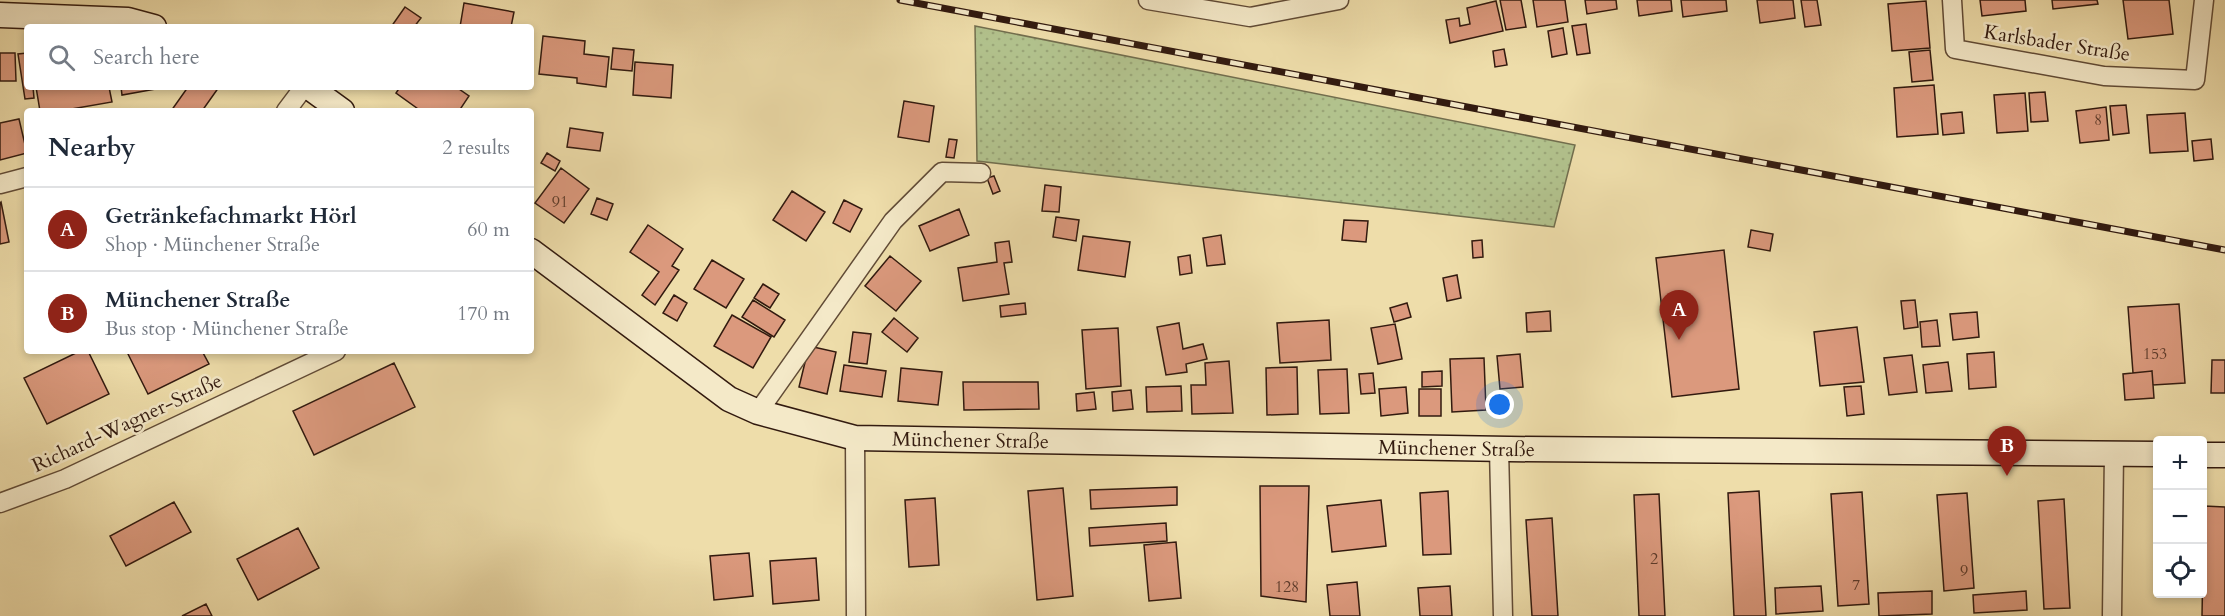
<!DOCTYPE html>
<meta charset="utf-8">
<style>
:root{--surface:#fff;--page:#f6f6f7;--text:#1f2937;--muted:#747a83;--line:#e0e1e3;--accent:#8f2418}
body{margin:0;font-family:Cardo,serif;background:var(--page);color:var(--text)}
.controls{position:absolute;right:18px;bottom:18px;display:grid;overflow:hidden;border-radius:6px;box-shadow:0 3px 9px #0003}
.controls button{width:54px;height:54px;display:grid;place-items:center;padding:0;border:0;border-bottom:2px solid var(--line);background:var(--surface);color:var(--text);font:30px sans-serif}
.you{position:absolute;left:1500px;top:405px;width:21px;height:21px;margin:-15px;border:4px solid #fff;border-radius:50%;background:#1a73e8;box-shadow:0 0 0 9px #1a73e833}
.badge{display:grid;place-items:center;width:39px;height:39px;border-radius:50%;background:var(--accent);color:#fff;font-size:20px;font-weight:700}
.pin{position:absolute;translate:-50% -50px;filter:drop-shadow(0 2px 3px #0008)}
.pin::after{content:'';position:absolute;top:32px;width:21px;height:18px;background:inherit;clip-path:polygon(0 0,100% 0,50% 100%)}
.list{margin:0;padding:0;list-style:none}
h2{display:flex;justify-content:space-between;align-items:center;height:78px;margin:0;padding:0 24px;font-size:26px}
h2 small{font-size:20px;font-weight:400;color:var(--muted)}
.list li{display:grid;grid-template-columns:39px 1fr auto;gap:18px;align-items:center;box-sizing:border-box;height:84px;padding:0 24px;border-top:2px solid var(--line)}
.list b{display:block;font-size:22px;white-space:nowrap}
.list p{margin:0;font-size:20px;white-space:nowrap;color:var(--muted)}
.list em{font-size:20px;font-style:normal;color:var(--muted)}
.icon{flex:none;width:33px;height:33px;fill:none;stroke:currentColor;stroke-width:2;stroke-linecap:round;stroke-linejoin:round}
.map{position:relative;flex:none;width:2225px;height:616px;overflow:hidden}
.search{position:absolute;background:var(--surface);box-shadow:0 3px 9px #0003;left:24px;top:24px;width:510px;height:66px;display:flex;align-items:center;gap:15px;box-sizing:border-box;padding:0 21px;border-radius:6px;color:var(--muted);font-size:22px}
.panel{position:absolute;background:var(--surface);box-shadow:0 3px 9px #0003;left:24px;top:108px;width:510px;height:246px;border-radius:6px}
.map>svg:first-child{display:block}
.grass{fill:url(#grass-dots);stroke:#726e4e;stroke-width:1.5}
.building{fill:#db997d;stroke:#321a0f;stroke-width:1.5}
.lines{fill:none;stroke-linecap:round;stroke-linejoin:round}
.street-casing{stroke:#614b36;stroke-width:21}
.secondary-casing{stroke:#321a0f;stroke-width:27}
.street{stroke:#f4e9c8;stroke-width:18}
.secondary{stroke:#f4e9c8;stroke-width:24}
.rail-casing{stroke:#321a0f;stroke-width:7}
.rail{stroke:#f4e9c8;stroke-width:4.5;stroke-dasharray:14;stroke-linecap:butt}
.labels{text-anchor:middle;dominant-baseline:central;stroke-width:5;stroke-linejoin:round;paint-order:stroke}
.number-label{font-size:16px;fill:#5c3a2a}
.street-label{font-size:20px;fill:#321a0f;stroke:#f4e9c8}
</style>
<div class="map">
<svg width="2225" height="616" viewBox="0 0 2225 616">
<defs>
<pattern id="grass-dots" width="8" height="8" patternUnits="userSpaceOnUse" patternTransform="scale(1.5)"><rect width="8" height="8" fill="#b2c28d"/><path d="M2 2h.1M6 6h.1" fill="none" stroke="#9aa678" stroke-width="1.8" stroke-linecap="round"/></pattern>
</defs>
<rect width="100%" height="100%" fill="#eda"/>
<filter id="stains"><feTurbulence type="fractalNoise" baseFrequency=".00333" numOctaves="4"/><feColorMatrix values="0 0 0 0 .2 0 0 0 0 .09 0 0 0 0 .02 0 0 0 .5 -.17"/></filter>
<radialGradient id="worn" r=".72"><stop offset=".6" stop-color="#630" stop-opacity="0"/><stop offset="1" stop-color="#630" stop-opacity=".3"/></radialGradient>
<path class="grass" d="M975,26L1575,145L1554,227L977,161Z"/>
<path class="building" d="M1500,0H1521L1526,27L1506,30Z
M1533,0H1565L1568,22L1537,27Z
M1585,0H1616L1617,9L1587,14Z
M1637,0H1671L1672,11L1639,16Z
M1681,0H1726L1727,11L1683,17Z
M1757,0H1793L1795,18L1760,23Z
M1801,0H1817L1821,25L1805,27Z
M1980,0H2025L2026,11L1982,16Z
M2052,0H2097L2098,4L2053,9Z
M2123,0H2169L2173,34L2128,39Z
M1496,1L1503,31L1450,43L1446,20L1459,18L1460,26L1470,24L1467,8Z
M1926,1L1930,48L1892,51L1888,4Z
M464,3L514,12L511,27H460Z
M405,7L421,18L414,27H391Z
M1586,24L1590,53L1577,55L1572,26Z
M1563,28L1567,54L1552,57L1548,31Z
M543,36L585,41L584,54L609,57L606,87L577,83V78L539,74Z
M613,48L634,50L632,71L611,69Z
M1504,49L1507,65L1495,67L1493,51Z
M1930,50L1933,80L1912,82L1909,52Z
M0,53H15L16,81H0Z
M27,53V87H33L34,98L25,99L18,54Z
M635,62L673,65L671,98L633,95Z
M1934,85L1938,134L1897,137L1894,88Z
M36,87H109L112,102L60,111H40Z
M121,87H155L156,89L122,95Z
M188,87H219L202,111H171Z
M400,87H456L469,96L459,111H421L396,93Z
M2045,92L2048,121L2031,122L2029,93Z
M2025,93L2028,131L1997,133L1994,95Z
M904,101L934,106L929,142L898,137Z
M2126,105L2129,133L2113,135L2110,106Z
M2106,107L2109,140L2080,143L2076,111Z
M1962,112L1964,133L1943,135L1941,114Z
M2185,113L2188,151L2150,153L2147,115Z
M19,119L27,153L0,160V123Z
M570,128L603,133L600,151L567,147Z
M949,139L957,140L954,158L946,157Z
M2211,139L2213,159L2194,161L2192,141Z
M547,153L560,161L555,171L541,163Z
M561,168L589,189L564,223L535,203Z
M994,176L1000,191L993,194L987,178Z
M1045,185L1061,187L1059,212L1042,211Z
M792,191L825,212L806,241L773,220Z
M597,198L613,204L607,220L591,214Z
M844,200L862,209L850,232L833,223Z
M1,202L9,242L0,244V203Z
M959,209L969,235L930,251L919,226Z
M1056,217L1079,220L1076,241L1053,237Z
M1344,220L1368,221L1366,242L1342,240Z
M648,225L683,249L672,266L679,270L655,305L642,295L659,272L630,252Z
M1751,230L1773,234L1770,251L1748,247Z
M1221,235L1225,264L1207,266L1203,238Z
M1083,236L1130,242L1125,277L1078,270Z
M1482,240L1483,257L1473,258L1472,241Z
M1009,241L1012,262L1004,263L1009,294L963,301L958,268L997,262L995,243Z
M1724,250L1739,389L1672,397L1656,258Z
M1190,255L1192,273L1180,275L1178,257Z
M890,256L921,281L896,311L865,286Z
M712,260L744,279L726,308L694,289Z
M1457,275L1461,298L1447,301L1443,278Z
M763,284L779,294L770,308L754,298Z
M674,295L687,303L677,321L663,313Z
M753,300L785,320L774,337L742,317Z
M1915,300L1918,327L1904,329L1901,301Z
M1025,303L1026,314L1001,317L1000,306Z
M1407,303L1411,317L1394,322L1390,308Z
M2179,304L2185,383L2153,385L2152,371L2133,373L2128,307Z
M1550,311L1551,331L1527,332L1526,313Z
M1977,312L1979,337L1953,340L1950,314Z
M732,315L771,337L753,368L714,346Z
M894,318L918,338L907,352L882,332Z
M1329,320L1331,360L1280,363L1277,323Z
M1937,320L1940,346L1922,347L1920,322Z
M1179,323L1183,349L1203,344L1207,359L1186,364L1187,372L1166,375L1157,327Z
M1395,324L1402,359L1378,364L1371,328Z
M1857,327L1864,382L1820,386L1814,332Z
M1118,328L1121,386L1086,389L1082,330Z
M853,332L871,334L867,364L849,362Z
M809,346L836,352L827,394L799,387Z
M80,351H88L109,394L47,424L24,378Z
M130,351H202L209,364L148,394L127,352Z
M1994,352L1996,387L1969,389L1967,354Z
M1520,354L1523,387L1500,389L1497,356Z
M1912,355L1917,392L1889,395L1884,358Z
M1484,358L1486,410L1452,412L1450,359Z
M2212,360H2225V393H2211Z
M1229,361L1233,413L1192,414L1191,385H1206L1205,363Z
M1948,362L1952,391L1926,393L1923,365Z
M394,363L415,407L314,455L293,411Z
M844,365L886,371L882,397L840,391Z
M1297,367L1298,414L1267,415L1266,368Z
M901,368L942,372L938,405L898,401Z
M1347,369L1349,413L1320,414L1318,370Z
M1442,371V386L1422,387V372Z
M2152,371L2154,398L2125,400L2123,374Z
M1373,373L1375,393L1361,394L1359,374Z
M963,382H1038L1039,409L964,410Z
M1181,386L1182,411L1147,412L1146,387Z
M1861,386L1864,414L1847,416L1844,387Z
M1406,387L1408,413L1381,416L1379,389Z
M1419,389H1441V416H1419Z
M1131,390L1133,409L1113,411L1112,392Z
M1094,392L1096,409L1077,411L1076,394Z
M1260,486H1309L1306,602L1261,596Z
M1177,487V505L1091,509L1090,490Z
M1063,488L1073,596L1037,600L1028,491Z
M1448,491L1451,554L1423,555L1420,493Z
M1759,491L1766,616H1734L1728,493Z
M1862,492L1869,604L1838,606L1831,494Z
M1967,493L1974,588L1944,591L1937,495Z
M1659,494L1665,616H1639L1634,495Z
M935,498L939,565L909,567L905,500Z
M2064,499L2070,608L2044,609L2038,501Z
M1381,500L1386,546L1332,552L1327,506Z
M174,502L191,532L126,566L110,536Z
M2204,506L2225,507V616H2202Z
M1552,518L1558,616H1532L1526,520Z
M1166,523L1167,541L1090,546L1089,528Z
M298,528L319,568L258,600L237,559Z
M1176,542L1181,598L1149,601L1144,545Z
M749,553L753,596L714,600L710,556Z
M816,558L819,600L773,604L770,561Z
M1357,582L1360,616H1330L1327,585Z
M1450,586L1452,616H1420L1418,588Z
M1821,586L1823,611L1776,614L1775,588Z
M1932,591V614L1879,616L1878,593Z
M2026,591L2027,610L1974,613L1973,595Z
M206,604L212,616H182Z"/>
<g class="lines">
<defs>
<path id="street" d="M1148,0L1250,17L1339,0
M1952,0L1955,49L2104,76L2195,80L2204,0
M286,111L304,87
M0,184L27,177
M758,412L893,221L942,172L981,173
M855,438L856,616
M1499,449L1503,616
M0,503L65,479L336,351
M2112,616L2114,452"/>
<g id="secondary">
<path d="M0,15L128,20L154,27"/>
<path d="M309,87L342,111"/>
<path id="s1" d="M531,251L729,399L758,412L855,438L1509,449L2158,454"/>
<path d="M2202,455H2225"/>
</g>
</defs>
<use href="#street" class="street-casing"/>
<use href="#secondary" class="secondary-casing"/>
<use href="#street" class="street"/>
<use href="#secondary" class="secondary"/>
<defs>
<path id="rail" d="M900,0L2225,250"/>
</defs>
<use href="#rail" class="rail-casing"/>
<use href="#rail" class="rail"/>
</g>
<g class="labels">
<g class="number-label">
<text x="2098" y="120">8</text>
<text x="560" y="202">91</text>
<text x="2155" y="354">153</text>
<text x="1654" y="559">2</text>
<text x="1964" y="571">9</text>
<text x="1856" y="585">7</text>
<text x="1287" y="587">128</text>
</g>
<g class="street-label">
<text transform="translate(2057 43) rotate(9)">Karlsbader Straße</text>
<text transform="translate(127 423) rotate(-25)">Richard-Wagner-Straße</text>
<text stroke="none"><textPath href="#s1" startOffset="495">Münchener Straße</textPath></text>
<text stroke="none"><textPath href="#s1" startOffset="981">Münchener Straße</textPath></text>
</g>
</g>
<rect width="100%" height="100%" filter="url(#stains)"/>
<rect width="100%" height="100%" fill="url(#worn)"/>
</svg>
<div class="controls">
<button>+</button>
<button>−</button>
<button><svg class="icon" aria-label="locate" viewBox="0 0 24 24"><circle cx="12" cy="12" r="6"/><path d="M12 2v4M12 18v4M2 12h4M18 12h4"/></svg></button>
</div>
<div class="you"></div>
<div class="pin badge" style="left:1679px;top:340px">A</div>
<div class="pin badge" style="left:2007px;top:476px">B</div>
<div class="search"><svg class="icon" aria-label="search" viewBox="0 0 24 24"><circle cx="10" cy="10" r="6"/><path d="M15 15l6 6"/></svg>Search here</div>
<section class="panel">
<h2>Nearby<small>2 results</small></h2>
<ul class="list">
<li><span class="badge">A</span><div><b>Getränkefachmarkt Hörl</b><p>Shop · Münchener Straße</p></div><em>60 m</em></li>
<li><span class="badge">B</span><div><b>Münchener Straße</b><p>Bus stop · Münchener Straße</p></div><em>170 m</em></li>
</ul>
</section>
</div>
